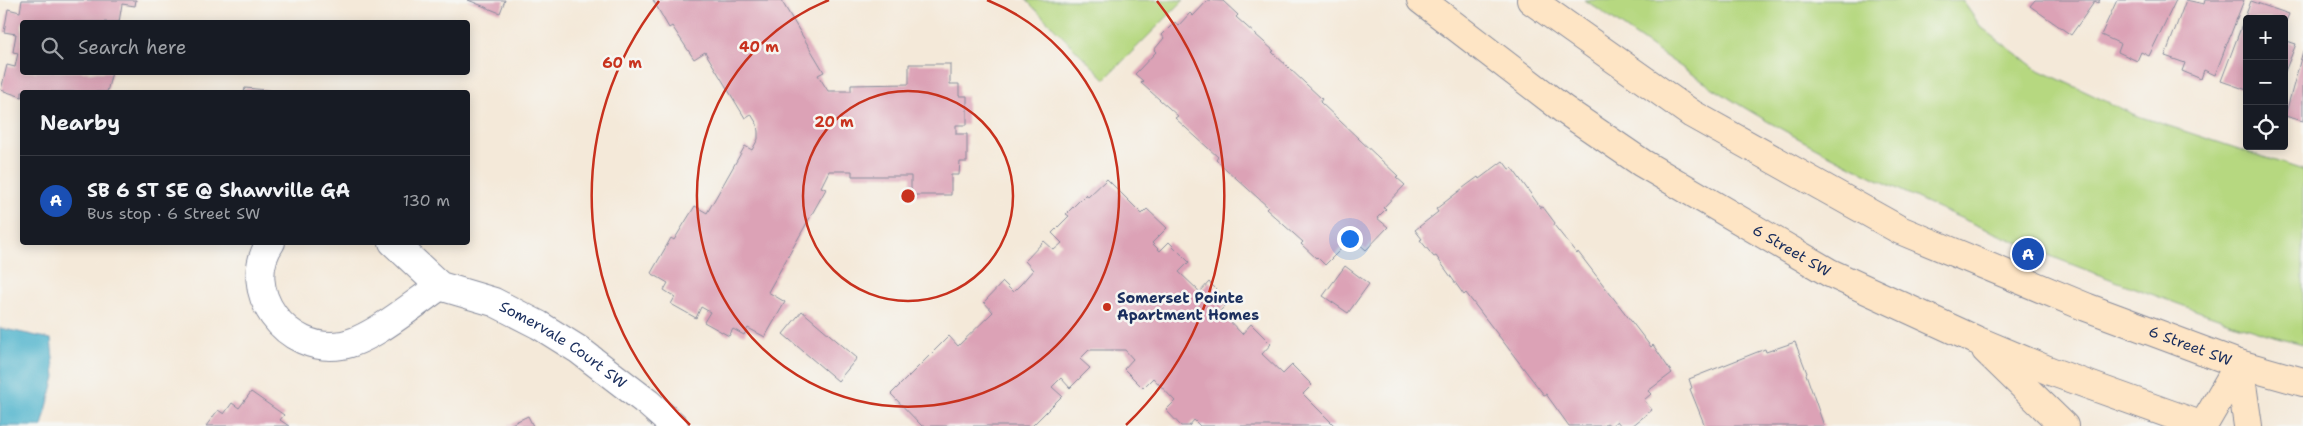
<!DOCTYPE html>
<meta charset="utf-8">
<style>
:root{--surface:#171b24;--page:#242831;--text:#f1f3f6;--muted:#9ea1a6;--line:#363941;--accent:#c8321e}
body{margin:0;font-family:"Shantell Sans",sans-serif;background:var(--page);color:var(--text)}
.controls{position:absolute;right:15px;top:15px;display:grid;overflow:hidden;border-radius:5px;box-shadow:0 2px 12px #0003}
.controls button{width:45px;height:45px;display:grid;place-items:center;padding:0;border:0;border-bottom:1px solid var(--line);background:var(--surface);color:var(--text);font:25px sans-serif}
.you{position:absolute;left:1349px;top:238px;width:18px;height:18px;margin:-12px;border:4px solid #fff;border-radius:50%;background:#1a73e8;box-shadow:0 0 0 8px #1a73e833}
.badge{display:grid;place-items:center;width:32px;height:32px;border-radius:50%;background:var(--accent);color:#fff;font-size:16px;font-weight:700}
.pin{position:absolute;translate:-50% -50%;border:2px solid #fff;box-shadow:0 1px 5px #0006}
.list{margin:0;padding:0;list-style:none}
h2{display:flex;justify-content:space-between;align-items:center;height:65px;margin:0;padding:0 20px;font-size:21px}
h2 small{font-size:16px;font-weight:400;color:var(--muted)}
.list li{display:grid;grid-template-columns:32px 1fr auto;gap:15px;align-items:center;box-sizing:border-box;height:90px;padding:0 20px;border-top:1px solid var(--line)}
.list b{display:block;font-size:19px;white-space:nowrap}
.list p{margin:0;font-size:16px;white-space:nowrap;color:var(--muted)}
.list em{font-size:16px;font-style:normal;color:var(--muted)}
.icon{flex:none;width:28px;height:28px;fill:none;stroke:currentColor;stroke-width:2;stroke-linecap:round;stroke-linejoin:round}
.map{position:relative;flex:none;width:2303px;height:426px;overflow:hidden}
.search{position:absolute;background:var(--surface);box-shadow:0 2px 12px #0003;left:20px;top:20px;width:450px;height:55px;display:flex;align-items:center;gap:12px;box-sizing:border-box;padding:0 18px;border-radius:5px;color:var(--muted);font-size:19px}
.panel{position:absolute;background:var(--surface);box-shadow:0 2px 12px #0003;left:20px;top:90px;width:450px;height:155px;border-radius:5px}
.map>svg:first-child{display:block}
.green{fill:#b6d880;stroke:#68846f}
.water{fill:#4db3cc;stroke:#347195}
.building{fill:#dca2b6}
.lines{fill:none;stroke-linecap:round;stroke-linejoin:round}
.street-casing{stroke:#888c9c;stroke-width:30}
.secondary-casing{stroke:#888c9c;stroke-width:30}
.street{stroke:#fff;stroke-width:28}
.secondary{stroke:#fee5c5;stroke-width:28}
.ring{fill:none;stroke:#c8321e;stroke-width:2.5}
.poi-dot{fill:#c8321e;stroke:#f6f6f2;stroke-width:2}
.labels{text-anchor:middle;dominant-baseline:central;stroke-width:5;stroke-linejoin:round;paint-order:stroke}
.street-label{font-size:15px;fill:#1b2f5e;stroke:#f6f6f2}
.poi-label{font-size:15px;font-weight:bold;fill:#1b2f5e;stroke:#f6f6f2;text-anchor:start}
.centre{fill:#c8321e;stroke:#f6f6f2;stroke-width:2.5}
.ring-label{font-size:15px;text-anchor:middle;font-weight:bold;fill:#c8321e;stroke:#f6f6f2;stroke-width:5;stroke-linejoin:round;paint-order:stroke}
</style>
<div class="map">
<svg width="2303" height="426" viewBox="0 0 2303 426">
<rect width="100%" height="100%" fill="#f6f6f2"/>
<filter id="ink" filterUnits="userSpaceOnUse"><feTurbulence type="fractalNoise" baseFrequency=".02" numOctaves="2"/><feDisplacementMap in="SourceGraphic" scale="10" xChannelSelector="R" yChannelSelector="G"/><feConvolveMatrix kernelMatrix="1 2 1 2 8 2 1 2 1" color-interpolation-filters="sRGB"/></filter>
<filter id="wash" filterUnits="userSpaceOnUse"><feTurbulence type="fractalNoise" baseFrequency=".0096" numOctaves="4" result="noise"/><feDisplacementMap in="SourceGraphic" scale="20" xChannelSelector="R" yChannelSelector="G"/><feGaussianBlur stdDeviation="1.12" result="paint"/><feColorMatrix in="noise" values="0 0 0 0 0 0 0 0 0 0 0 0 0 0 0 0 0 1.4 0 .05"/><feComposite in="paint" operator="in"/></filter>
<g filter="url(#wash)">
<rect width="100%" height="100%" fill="#f4e9d9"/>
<path class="green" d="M1026,0H1184L1105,79Z
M1585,0H1962L1981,27L2035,68L2135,115L2303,170V344C2252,331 2203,313 2154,295C2030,251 1910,199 1794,136C1721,97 1653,48 1585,0Z"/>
<path class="water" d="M0,328L51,339L55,377L42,426H0Z"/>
<g id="blocks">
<path class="building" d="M22,0H136L135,6L122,4L119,22H22V72H112L107,92H22V97L1,90L7,65L15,67L18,53L13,52L16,34L4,32L8,9L20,12Z
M468,0H505L500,13Z
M653,0H781L824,72L818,75L828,91H851V85L909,84V64H950V84H959V96H967V125H956V134H967V162H960L959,175H951V195H911V176H852V171H829L821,187L826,189L768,292L785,302L765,337L748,328L744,335L733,329L729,336L704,322L710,312L701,307L696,318L671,304L675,297L664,290L668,283L651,273L671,238L674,240L695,206L707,213L745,146L752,150L758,139V132L757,124L751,114L745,118L705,52L694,59L672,26L669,28Z
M1208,0L1223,1L1238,15L1236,17L1274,51L1272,52L1322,99L1320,102L1398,176L1396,177L1405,185L1383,208L1386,209L1377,218L1388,227L1366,250L1356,241L1350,247L1346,244L1325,265L1317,257L1316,258L1301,244L1303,242L1266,209L1268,207L1216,160L1218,157L1175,118L1178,116L1141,83L1143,81L1135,74L1156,52L1154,50L1164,38L1162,35L1175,22L1178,26L1190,13L1193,16Z
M2035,0H2100L2098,3L2095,1L2071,35L2030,6Z
M2117,0H2176L2149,56L2141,52L2137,61L2118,52L2121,44L2101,35Z
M2186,0L2204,4L2205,0H2244L2215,75L2204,70L2201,79L2182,71L2185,63L2165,56Z
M2251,1L2289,14L2284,26V19H2247V90L2221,81Z
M2284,40L2296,44L2284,74Z
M2303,51V121L2285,116Z
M245,88L277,91L276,92H244Z
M1503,161L1509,169L1512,168L1541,208L1543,207L1555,223L1554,225L1577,254L1578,252L1651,347L1653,345L1672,373L1648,391L1651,394L1644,400L1652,410L1632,426H1621L1617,421L1611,426L1607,423L1603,426H1569L1546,394L1544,395L1466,293L1464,295L1436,256L1434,257L1420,240L1422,239L1415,230L1438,212L1436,209L1467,185L1478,177L1479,179Z
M1107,179L1142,214L1147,209L1167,228L1152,243L1160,251L1169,242L1189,262L1179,272L1200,292L1209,282L1229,302L1220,311L1242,334L1251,324L1271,344L1262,354L1283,374L1292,365L1312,385L1303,394L1335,426H1200L1194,420L1189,426H1181L1166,410L1175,401L1153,378L1143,388L1124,369L1133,359L1125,350H1089L1080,359L1090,368L1070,388L1061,378L1052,387L1062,396L1032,426H922L891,394L949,336L958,346L993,312L984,302L1003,282L1013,292L1021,284L1033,270L1025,261L1044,241L1054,250L1062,243L1052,233L1069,216L1066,214L1086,194L1088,197Z
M1345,266L1369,284L1348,313L1323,296Z
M802,311L857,358L838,381L783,334Z
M1795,342L1807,373L1806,374L1824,426H1705L1690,389L1692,388L1689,379L1765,349L1766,352Z
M251,392L284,415L280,420L289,426H206L218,410L224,414L232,403L239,408Z
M528,416L533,426H507Z"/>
</g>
</g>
<g filter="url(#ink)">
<use href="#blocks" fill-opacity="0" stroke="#888c9c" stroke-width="1"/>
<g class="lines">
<defs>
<g id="street">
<path d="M271,242C238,290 287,355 342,345C370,341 415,303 440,286"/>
<path id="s1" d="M393,242L440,286L494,302L539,325L579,350L648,403L674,426"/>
</g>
<g id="secondary">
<path id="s2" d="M1421,0L1563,109L1642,163L1830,273L1976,340L2050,371L2203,426"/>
<path id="s3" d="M1531,0L1692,114L1900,230L2086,307L2239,364L2303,382"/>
<path d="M1986,350L2064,426"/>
<path d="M2239,364L2248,426"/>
<path d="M2203,426L2239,364"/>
</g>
</defs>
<use href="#street" class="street-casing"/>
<use href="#secondary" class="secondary-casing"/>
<use href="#street" class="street"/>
<use href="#secondary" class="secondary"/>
</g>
</g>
<g class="ring">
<circle cx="908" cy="196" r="105"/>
<path d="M987 0A211 211 0 1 1 829 0"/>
<path d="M690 425A316 316 0 0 1 659 1M1157 1A316 316 0 0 1 1126 425"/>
</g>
<circle class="poi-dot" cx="1107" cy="307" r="5"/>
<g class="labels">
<g class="street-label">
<text stroke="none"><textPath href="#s2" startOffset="448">6 Street SW</textPath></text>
<text stroke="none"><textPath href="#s1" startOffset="202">Somervale Court SW</textPath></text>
<text stroke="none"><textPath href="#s3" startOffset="748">6 Street SW</textPath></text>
</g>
<g class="poi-label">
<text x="1117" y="298">Somerset Pointe<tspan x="1117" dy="17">Apartment Homes</tspan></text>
</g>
</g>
<circle cx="908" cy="196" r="8" class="centre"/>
<g class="ring-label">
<text x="759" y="52">40 m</text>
<text x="622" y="68">60 m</text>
<text x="834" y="127">20 m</text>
</g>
</svg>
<div class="controls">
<button>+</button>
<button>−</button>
<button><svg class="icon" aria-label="locate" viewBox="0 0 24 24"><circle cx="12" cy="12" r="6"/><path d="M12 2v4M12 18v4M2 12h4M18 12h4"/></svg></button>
</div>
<div class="you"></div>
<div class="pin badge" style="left:2028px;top:254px;background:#1a4fb4">A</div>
<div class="search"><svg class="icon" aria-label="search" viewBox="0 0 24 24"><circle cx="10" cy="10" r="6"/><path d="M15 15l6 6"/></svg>Search here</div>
<section class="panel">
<h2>Nearby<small></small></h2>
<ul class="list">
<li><span class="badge" style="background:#1a4fb4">A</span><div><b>SB 6 ST SE @ Shawville GA</b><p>Bus stop · 6 Street SW</p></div><em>130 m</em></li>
</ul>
</section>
</div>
